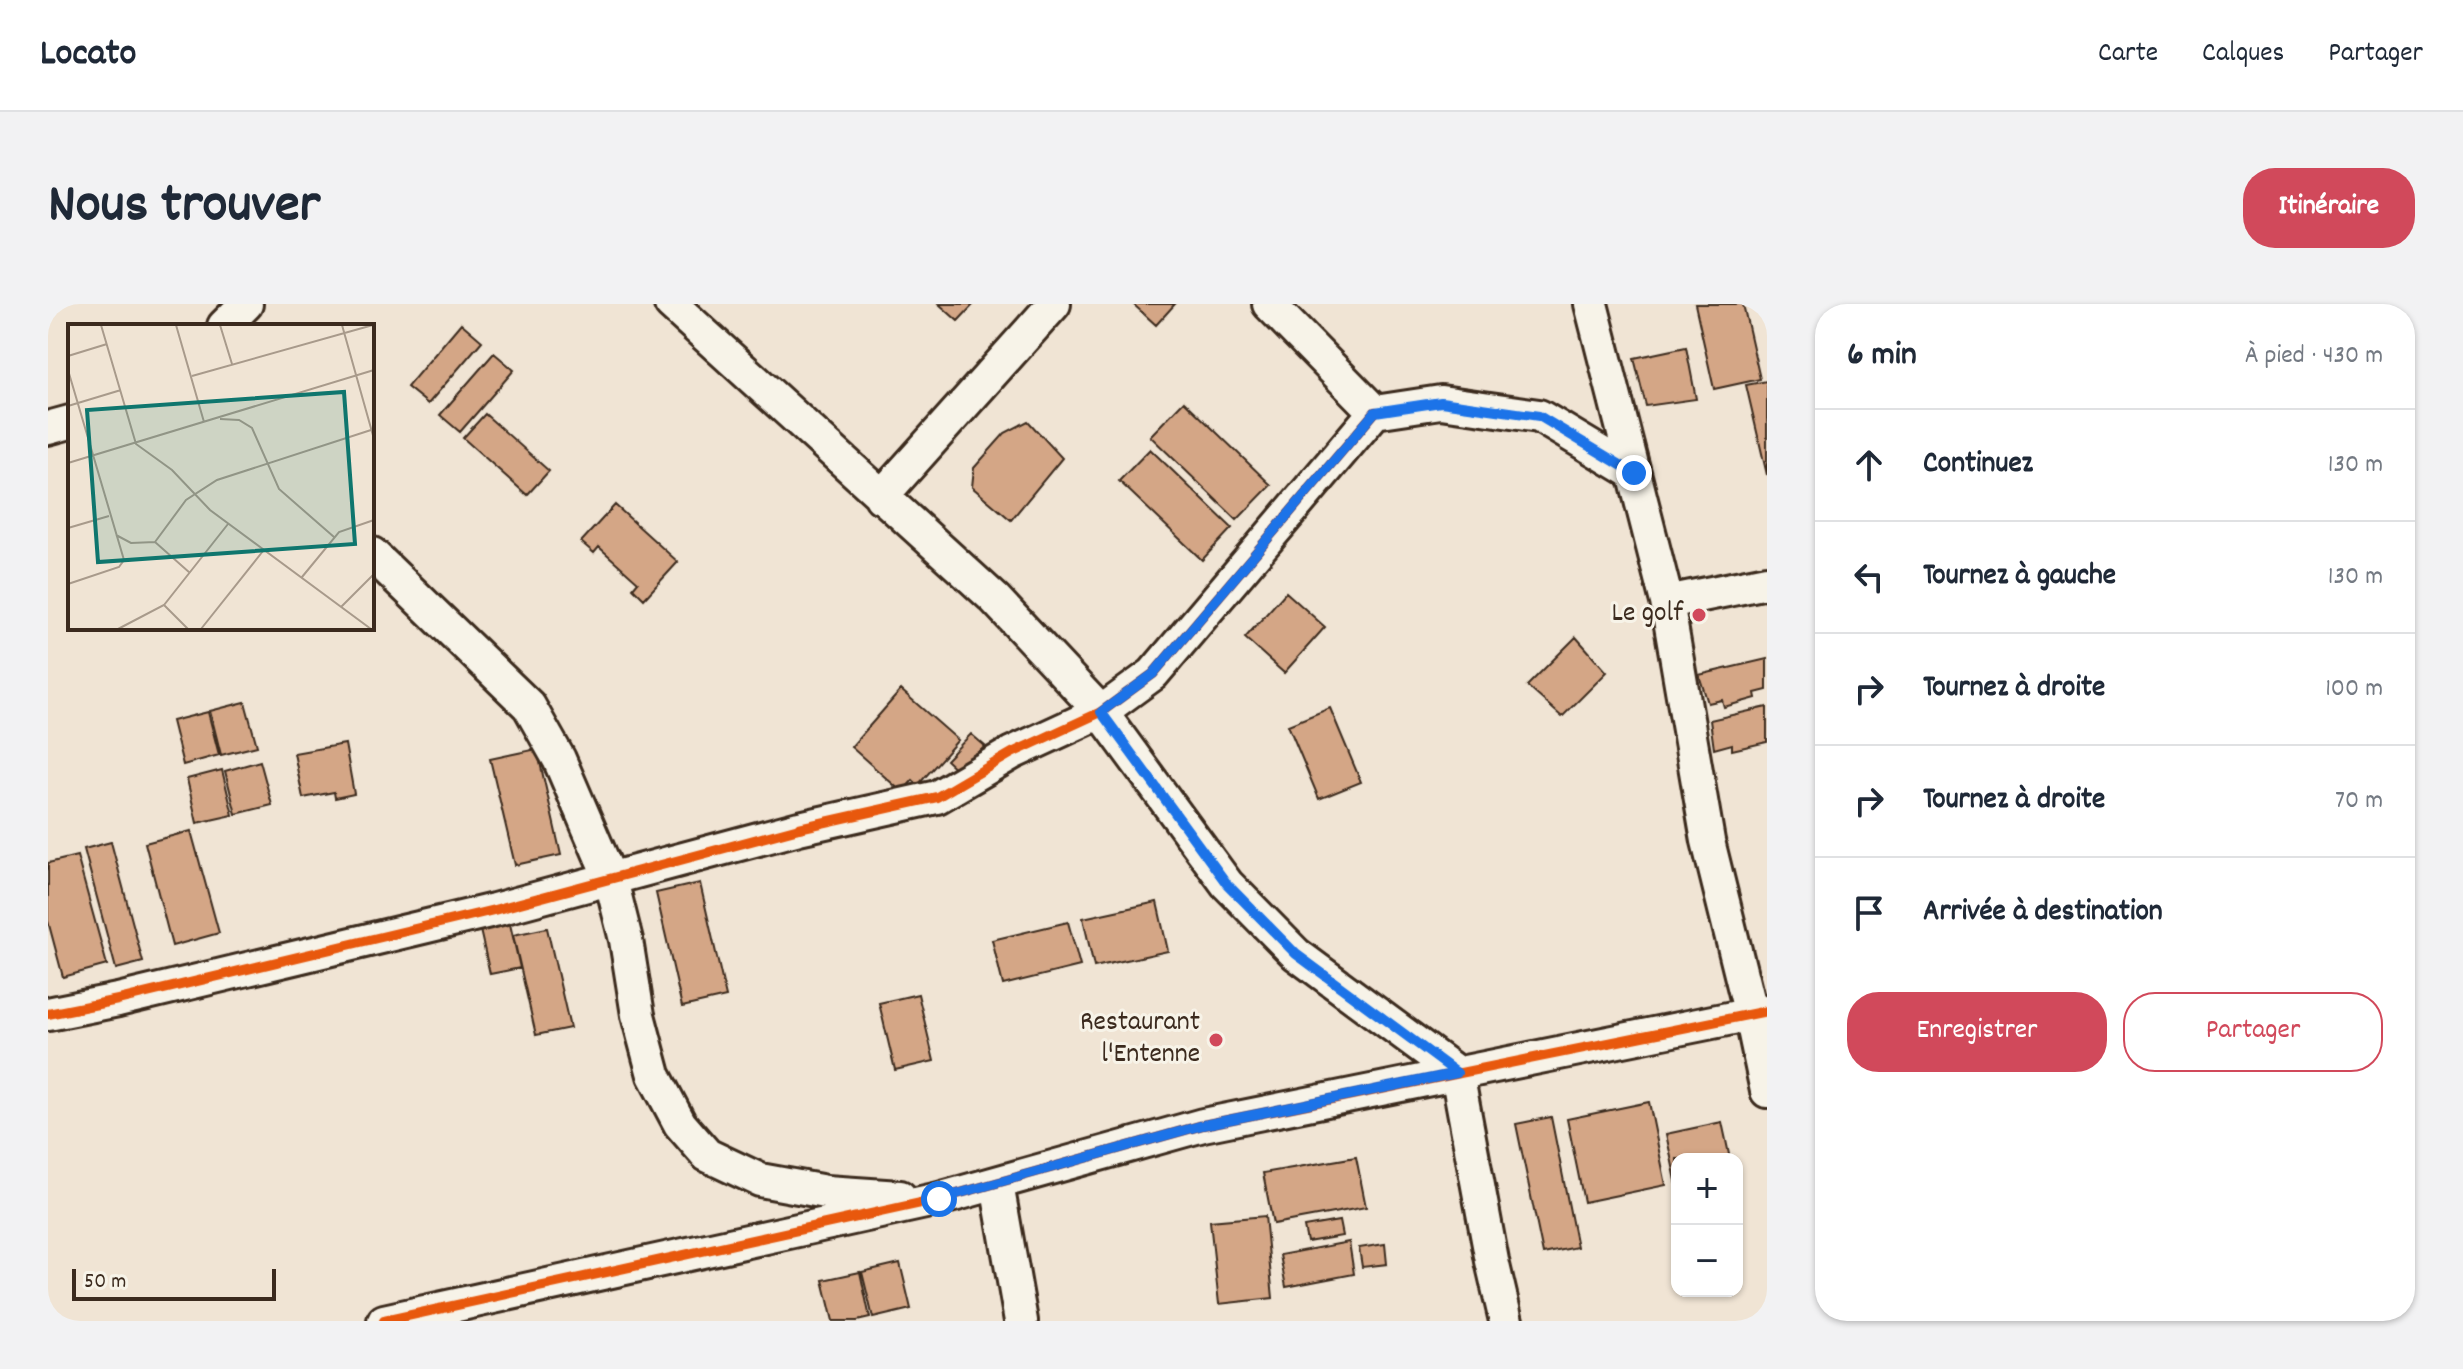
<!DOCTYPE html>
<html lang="fr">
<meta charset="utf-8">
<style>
:root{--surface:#fff;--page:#f2f2f3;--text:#1f2937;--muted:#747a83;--line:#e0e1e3;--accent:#d1495b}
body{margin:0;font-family:Dekko,sans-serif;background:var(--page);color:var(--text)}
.controls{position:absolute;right:24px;bottom:24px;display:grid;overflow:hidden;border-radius:16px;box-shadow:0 2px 6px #0004}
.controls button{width:72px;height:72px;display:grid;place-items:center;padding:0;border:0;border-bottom:2px solid var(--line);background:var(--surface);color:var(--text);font:40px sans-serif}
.scale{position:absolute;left:24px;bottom:20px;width:204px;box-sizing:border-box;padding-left:8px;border:4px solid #3b2a1e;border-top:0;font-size:22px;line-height:28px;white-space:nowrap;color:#3b2a1e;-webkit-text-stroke:6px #f7f3e8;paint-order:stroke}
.stop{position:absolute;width:24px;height:24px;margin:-18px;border:6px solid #1a73e8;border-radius:50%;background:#fff}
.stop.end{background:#1a73e8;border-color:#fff;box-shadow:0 2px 8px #0008}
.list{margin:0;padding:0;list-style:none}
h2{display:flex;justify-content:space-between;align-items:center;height:104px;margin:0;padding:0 32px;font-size:34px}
h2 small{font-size:26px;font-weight:400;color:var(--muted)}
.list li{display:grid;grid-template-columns:52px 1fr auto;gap:24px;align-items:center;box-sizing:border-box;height:112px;padding:0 32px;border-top:2px solid var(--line)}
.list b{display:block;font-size:30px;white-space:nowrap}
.list em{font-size:26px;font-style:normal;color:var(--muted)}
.actions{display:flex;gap:16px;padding:24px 32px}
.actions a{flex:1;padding:18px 0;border:2px solid var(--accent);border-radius:32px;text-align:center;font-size:28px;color:var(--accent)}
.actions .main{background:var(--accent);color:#fff}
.icon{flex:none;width:44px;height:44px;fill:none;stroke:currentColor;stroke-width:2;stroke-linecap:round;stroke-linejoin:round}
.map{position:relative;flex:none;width:1719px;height:1017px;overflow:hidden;border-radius:32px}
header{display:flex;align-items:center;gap:48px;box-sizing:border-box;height:112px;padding:0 40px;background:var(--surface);border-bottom:2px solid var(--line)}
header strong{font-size:38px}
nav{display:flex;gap:44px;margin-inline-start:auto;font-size:28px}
.intro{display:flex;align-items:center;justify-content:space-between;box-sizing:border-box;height:192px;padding:0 48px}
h1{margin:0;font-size:56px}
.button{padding:20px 36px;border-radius:32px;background:var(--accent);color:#fff;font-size:28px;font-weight:700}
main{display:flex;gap:48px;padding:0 48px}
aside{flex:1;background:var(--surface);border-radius:32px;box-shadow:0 2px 6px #0004}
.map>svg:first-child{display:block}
.building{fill:#d4a686;stroke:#3b2a1e;stroke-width:2}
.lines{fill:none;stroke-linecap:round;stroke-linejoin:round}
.street-casing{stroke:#3b2a1e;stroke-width:38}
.street{stroke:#f7f3e8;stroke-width:32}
.cycleway-casing{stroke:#f7f3e8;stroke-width:15}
.cycleway{stroke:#e8590c;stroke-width:10}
.route{stroke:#1a73e8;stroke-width:10}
.poi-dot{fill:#d1495b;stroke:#f7f3e8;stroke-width:3}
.labels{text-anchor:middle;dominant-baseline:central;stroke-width:6;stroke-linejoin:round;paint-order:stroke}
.poi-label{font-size:28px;fill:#3b2a1e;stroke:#f7f3e8;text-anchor:end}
.inset-road{fill:none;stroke:#a89a8b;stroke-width:2}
.view{fill:#0f766e;fill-opacity:0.15;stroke:#0f766e;stroke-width:4}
.inset-edge{fill:none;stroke:#3b2a1e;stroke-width:4}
</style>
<header>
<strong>Locato</strong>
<nav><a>Carte</a><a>Calques</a><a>Partager</a></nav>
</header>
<div class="intro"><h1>Nous trouver</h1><a class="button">Itinéraire</a></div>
<main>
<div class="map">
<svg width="1719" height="1017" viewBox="0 0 1719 1017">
<rect width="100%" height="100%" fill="#f0e4d4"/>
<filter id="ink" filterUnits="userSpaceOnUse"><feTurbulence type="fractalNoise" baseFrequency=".0125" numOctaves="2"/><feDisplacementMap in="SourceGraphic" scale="16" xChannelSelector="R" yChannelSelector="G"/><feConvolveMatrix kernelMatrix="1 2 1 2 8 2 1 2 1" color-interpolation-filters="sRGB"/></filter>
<g filter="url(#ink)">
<path class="building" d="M891,0H926L910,17Z
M1085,0H1127L1108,21Z
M1647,0H1695L1712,75L1666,85Z
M413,19L434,37L380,100L359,83Z
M1638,43L1648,95L1598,102L1586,54Z
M446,49L466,66L412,128L392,111Z
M1719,77V171L1698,81Z
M1136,97L1223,181L1189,216L1102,132Z
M437,110L501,167L479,191L415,134Z
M980,117L1014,154L963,216L924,183L926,164L957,129Z
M1102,145L1184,224L1154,256L1071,177Z
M567,201L630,258L596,295L585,284L590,278L551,243L546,249L533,238Z
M1238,288L1277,323L1236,369L1197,334Z
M1528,333L1559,368L1514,413L1479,382Z
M1719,355V386L1707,389L1708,394L1676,403L1674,396L1660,399L1651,371Z
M853,386L910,436L870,481L865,476L854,488L803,443Z
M197,398L209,442L173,451L162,407Z
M1719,403V438L1684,446V440L1666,445L1662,416Z
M1282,404L1313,478L1271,495L1240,421Z
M160,408L171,451L135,461L124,417Z
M923,430L937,442L912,469L898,456Z
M297,440L306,490L287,494L286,488L255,494L246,449Z
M489,445L513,551L467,561L442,455Z
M212,457L224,501L188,510L177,467Z
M174,466L185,511L149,519L139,475Z
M143,527L171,629L124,642L97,539Z
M63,538L95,658L68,665L36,545Z
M29,552L59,661L15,673L0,617V559Z
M652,579L678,693L634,703L608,589Z
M1109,598L1120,647L1046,663L1035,614Z
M1020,618L1032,662L955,681L944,636Z
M462,620L472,664L442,670L432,626Z
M499,624L522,724L488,731L465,631Z
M870,690L886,757L847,766L831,699Z
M1601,798L1618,881L1536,898L1519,815Z
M1503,813L1529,943L1495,950L1468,820Z
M1674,818L1682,855H1629V881L1618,830Z
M1308,853L1318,903L1225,920L1215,869Z
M1217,912L1225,994L1171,1000L1162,917Z
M1291,917L1294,932L1259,938L1256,923Z
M1301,938L1306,970L1238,983L1232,951Z
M1337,940L1339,960L1314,963L1311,944Z
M852,959L863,1005L825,1014L814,968Z
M812,968L822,1014L809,1017H785L775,976Z"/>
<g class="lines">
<defs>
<path id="street" d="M623,0L947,295L1053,408L1179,580L1248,650L1409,769L1444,957L1458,1017
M1221,0L1327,108L1393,98L1491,112L1586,169
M1543,0L1619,298L1660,537L1703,711L1719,787
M176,22L198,0
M0,124L22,118
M833,193L1006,0
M324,250L481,402L511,455L563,576L578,636L590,711L606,771L632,820L659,851L712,876L778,888L852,893
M1619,298L1719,278
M0,710L70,696L446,606L751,524L889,493L964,449L1053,408L1105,370L1327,108
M949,880L973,1017
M336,1017L891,895L1155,821L1719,707"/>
</defs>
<use href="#street" class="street-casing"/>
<use href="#street" class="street"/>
<defs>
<path id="cycleway" d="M0,710L70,696L446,606L751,524L889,493L964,449L1053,408L1105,370L1327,108
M336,1017L891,895L1155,821L1719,707"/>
</defs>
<use href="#cycleway" class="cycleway-casing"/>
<use href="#cycleway" class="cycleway"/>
</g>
</g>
<g class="lines" filter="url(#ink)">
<path class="route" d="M891,895L1155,821L1409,769L1248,650L1179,580L1053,408L1105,370L1327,108L1393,98L1491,112L1586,169"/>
</g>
<g class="poi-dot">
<circle cx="1651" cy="311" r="8"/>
<circle cx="1168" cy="736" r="8"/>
</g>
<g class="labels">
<g class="poi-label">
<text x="1635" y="311">Le golf</text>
<text x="1152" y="720">Restaurant<tspan x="1152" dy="32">l'Entenne</tspan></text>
</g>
</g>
<g transform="translate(20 20)">
<rect width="306" height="306" fill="#f0e4d4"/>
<path class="inset-road" d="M33,1L68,120L104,146L142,186L303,305M108,1L136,98M152,1L164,40M274,1L306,115M0,32L39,20M0,46L56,236L51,243L0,260M124,52L305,1M0,82L53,66M152,95L171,96L184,104L211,165L266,213M0,139L306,46M0,204L41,192M48,211L63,219L87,218L122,249M87,218L118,176L149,156L303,106M234,253L271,208L306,196M96,281L120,305M273,283L306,250M50,305L96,281L160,200M133,305L195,227"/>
<path class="view" d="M276,68L287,220L30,238L19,86Z"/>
<rect width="306" height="306" class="inset-edge"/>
</g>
</svg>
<div class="controls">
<button>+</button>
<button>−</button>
</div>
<div class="scale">50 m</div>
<div class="stop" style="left:891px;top:895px"></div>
<div class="stop end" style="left:1586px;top:169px"></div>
</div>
<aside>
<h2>6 min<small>À pied · 430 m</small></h2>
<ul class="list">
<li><svg class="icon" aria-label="ahead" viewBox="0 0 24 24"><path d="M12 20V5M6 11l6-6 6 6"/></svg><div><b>Continuez</b></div><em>130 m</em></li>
<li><svg class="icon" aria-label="left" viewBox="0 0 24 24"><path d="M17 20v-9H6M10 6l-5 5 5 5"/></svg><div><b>Tournez à gauche</b></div><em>130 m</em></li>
<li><svg class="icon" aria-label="right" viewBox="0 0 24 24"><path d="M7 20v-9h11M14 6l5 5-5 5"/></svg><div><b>Tournez à droite</b></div><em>100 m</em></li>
<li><svg class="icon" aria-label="right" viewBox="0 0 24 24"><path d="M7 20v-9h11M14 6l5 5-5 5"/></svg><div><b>Tournez à droite</b></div><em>70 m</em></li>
<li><svg class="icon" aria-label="arrive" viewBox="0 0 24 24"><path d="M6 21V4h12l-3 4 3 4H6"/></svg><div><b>Arrivée à destination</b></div></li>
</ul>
<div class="actions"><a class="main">Enregistrer</a><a>Partager</a></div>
</aside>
</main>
